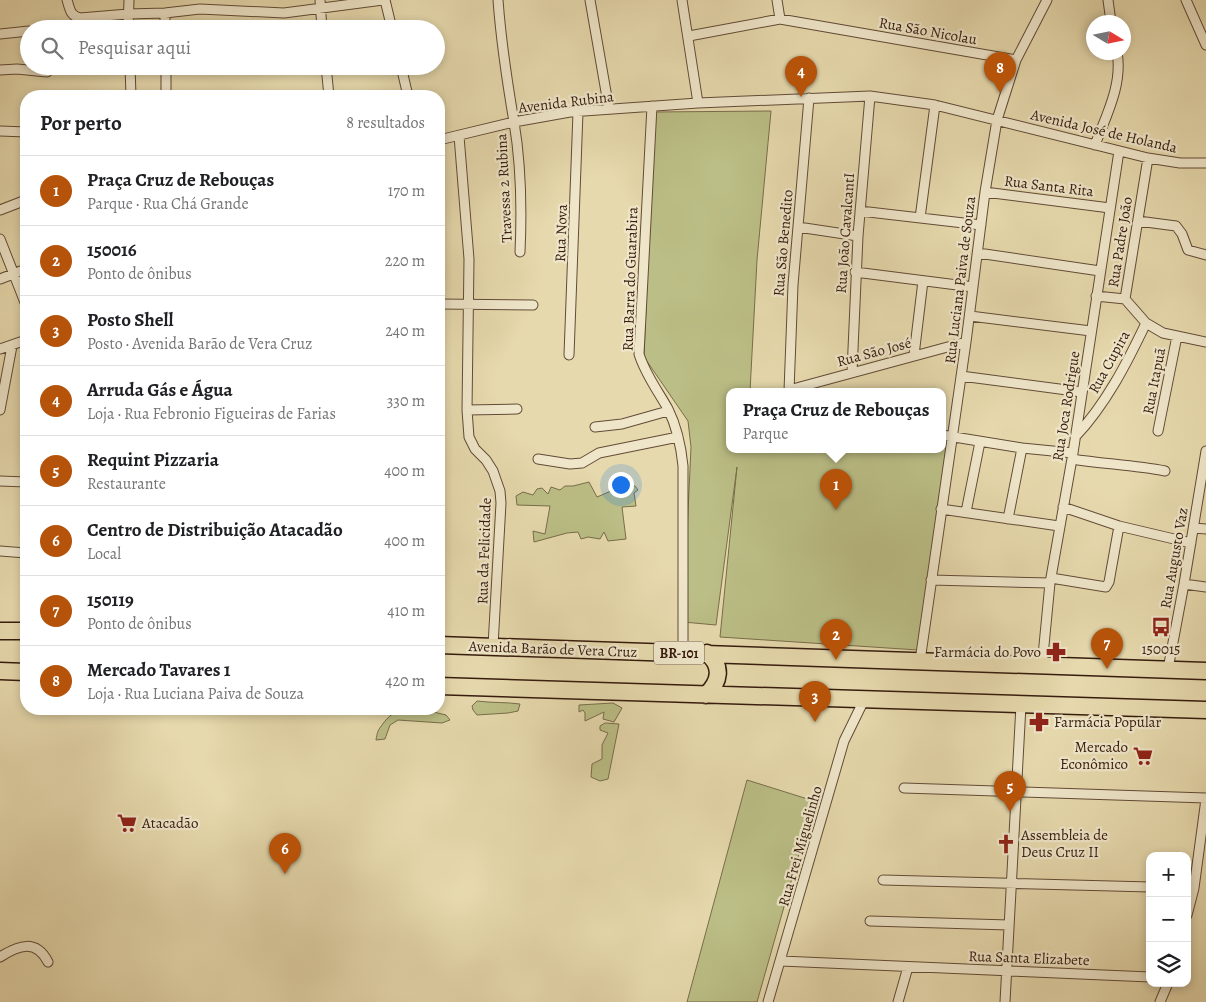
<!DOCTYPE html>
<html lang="pt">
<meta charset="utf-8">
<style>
:root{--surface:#fff;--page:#f2f2f2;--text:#202124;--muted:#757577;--line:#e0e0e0;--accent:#b45309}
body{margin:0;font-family:Alegreya,serif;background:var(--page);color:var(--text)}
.controls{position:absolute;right:15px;bottom:15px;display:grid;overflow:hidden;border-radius:10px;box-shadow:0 2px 8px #0003}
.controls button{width:45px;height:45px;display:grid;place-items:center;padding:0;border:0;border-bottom:1px solid var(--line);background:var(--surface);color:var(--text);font:25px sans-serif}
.compass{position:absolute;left:1086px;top:15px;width:45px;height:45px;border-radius:50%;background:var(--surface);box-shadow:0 2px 8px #0003;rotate:100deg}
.you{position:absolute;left:620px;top:484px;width:18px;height:18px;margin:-12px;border:4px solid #fff;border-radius:50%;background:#1a73e8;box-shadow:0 0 0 8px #1a73e833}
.badge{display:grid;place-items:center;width:32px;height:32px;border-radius:50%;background:var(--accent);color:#fff;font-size:16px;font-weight:700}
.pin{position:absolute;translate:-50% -41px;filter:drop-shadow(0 1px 2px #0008)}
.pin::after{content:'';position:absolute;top:26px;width:18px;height:15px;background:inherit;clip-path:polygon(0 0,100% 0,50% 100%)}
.popup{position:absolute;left:726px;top:388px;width:220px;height:65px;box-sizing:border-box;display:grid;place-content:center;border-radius:10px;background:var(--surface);filter:drop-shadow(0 1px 4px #0005);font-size:16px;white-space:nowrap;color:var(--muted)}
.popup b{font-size:19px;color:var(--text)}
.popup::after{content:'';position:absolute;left:50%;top:100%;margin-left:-10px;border:10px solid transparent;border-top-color:var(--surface)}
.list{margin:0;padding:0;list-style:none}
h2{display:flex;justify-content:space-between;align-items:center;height:65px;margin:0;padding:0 20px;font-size:21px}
h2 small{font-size:16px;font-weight:400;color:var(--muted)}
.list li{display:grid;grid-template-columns:32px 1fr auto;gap:15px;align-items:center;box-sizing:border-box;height:70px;padding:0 20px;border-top:1px solid var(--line)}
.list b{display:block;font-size:19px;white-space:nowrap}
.list p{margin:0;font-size:16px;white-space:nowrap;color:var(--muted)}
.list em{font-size:16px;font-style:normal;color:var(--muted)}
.icon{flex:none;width:28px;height:28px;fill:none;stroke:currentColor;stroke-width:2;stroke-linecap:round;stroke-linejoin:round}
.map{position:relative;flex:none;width:1206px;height:1002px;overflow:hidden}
.search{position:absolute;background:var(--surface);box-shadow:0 2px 8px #0003;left:20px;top:20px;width:425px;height:55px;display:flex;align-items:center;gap:12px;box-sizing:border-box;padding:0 18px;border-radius:28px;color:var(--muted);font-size:19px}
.panel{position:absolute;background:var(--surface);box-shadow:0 2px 8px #0003;left:20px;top:90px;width:425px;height:625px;border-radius:20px}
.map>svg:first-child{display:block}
.green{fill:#bbbe86;stroke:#786d4a}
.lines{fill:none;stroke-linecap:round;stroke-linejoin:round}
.street-casing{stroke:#624b36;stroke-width:11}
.highway-casing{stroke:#361c0e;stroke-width:19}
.street{stroke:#efe6ca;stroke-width:9}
.highway{stroke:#e6d9ad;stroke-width:16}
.labels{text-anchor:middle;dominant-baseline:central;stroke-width:4.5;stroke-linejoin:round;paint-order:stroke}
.shield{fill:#efe6ca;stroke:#6e5946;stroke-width:1}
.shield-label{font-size:14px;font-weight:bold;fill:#361c0e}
.street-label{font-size:15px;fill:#361c0e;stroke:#efe6ca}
.poi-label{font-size:15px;fill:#361c0e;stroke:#efe6ca;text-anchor:start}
</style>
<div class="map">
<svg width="1206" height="1002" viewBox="0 0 1206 1002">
<rect width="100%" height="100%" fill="#e6d9ad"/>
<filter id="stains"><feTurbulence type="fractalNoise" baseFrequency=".004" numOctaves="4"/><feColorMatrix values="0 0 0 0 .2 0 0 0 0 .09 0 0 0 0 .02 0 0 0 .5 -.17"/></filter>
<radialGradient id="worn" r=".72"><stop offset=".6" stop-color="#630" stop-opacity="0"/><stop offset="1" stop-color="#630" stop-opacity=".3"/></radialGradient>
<path class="green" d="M771,111L757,260L750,391H730V449H942V444H949L918,650L720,637L737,467L716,625L683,622L691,447L688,421L644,357L654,112Z
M589,482L597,497L625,485L635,486L638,490L634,493L636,506L622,507L626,539L608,541L604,532L600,539L588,537L581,539L578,532L567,533L534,542L533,531L545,534L550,506L517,505L516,496L523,492L533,495L537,489L542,488L548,494L551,487L560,490L565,486H573Z
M477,701C492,703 506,702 520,704L518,711L508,713L477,715L473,710L472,706Z
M613,703L622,708L614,722L603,719L604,712L585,721V713L583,710L579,712V705Z
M421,709L446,715L450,720L442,723L398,720L390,725L385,739L376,740C377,733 378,730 382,725C396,705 404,714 421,709Z
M605,723L619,724L608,779L600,781L591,777L592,764L602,759V745L608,733L600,730V726Z
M747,780L814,801L757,1002H687Z"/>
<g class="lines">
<defs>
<path id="street" d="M67,0C70,9 70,16 80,18L128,14L165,13L200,9L284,13L383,0
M320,0L322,29
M385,0L392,29
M498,0C501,41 507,81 514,122C521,164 522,209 520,252
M590,0L609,109
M682,0L698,103
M777,0L780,19
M1108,0L1111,22
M1186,0L1206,45
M165,13V29
M61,29L71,28L86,18
M128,29L129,0
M0,34L29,31
M689,36L780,19L1016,60
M130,66L131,96
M166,66V96
M326,66L329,96
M401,66L408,96
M0,70L17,69L47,72L50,70L51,66
M652,106L639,354C645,374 658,391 668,409C677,427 681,446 683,466V653
M0,131L26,132
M459,136L469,259L467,410L469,437L475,449L486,460L493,471L500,491L501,503L493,646
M439,140L514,122L570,112L698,103L870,96L935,105L1148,158L1180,163H1206
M1095,145C1106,116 1123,84 1117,52
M985,192L1110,208
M0,210L26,200
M860,211L981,225
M920,218L935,105
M1138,221L1176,226L1182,234L1188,250L1206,255
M798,227L858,236
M0,239L26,305
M978,253L1100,271
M855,272L973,287
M0,279L26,269
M1096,296L1125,299
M1125,299L1148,158
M1125,299L1146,323L1163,333L1206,342
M439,304L533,305
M970,316L1091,331
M0,349L26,340
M569,355L578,112
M914,355L923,281
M852,372L858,236L870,96
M961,376L1082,392
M789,390L966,342
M789,391L793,285L809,98
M0,410L12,346
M467,410L517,409
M595,427L622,424L668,411
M1158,431L1177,336
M942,435L1022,448L1073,453
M1075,437C1106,404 1127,363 1146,323
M538,459L570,464L582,463L599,453L678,437
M1072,459C1103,464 1134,465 1165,471
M0,481L26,482
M1063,507L1119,526L1191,543
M941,509L1059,526
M966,512L980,442
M1008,519L1022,448
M1194,528L1206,529
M0,551L26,553
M1051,578L1106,587L1109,582L1119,526
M931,580L1050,583
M1184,584L1206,587
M920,661L966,342L985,192L997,120L1016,60L1047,0
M1042,666L1050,583L1073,453L1119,151
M1168,669L1184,584L1206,451
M904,788L1206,798
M883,880L1150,887
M1187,915L1194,888L1206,799
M870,921L1009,925
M0,957C19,945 36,939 48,962
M781,961L1150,977
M768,1002L844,741L864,700
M898,1002L908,967
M1005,1002L1021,705
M1160,1002L1168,983"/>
<path id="highway" d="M0,631H26
M439,645L1206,671
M0,671L26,672
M439,686L1206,710
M706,695C720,682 723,666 707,653"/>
</defs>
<use href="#street" class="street-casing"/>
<use href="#highway" class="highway-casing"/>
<use href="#street" class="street"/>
<use href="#highway" class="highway"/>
</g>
<defs>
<symbol id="bus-bare" viewBox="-9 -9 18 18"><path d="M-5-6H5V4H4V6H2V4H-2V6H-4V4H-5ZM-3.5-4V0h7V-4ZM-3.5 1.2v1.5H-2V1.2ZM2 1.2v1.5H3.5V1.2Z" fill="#8f2418" stroke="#efe6ca" stroke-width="2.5" paint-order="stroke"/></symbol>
<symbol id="pharmacy-bare" viewBox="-9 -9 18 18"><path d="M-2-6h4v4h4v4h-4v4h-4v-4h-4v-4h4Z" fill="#8f2418" stroke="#efe6ca" stroke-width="2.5" paint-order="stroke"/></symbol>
<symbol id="supermarket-bare" viewBox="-9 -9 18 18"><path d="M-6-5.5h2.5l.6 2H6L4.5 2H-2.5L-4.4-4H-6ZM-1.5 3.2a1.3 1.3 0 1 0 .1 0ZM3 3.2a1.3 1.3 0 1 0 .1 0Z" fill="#8f2418" stroke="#efe6ca" stroke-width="2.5" paint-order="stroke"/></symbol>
<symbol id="church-bare" viewBox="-9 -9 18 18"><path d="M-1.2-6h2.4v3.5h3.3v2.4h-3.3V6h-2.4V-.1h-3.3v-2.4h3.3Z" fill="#8f2418" stroke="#efe6ca" stroke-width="2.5" paint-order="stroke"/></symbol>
</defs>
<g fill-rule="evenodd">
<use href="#bus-bare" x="1147" y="613" width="28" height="28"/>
<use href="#pharmacy-bare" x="1042" y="638" width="28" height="28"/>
<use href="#pharmacy-bare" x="1025" y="708" width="28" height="28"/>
<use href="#supermarket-bare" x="1129" y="742" width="28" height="28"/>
<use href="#supermarket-bare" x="113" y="809" width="28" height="28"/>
<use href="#church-bare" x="992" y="830" width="28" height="28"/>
</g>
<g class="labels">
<rect class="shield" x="654" y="641.5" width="50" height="23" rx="4"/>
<g class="shield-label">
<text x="679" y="653">BR-101</text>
</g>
<g class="street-label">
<text transform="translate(928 31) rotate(10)">Rua São Nicolau</text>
<text transform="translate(566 102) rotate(-7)">Avenida Rubina</text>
<text transform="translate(1104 131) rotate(13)">Avenida José de Holanda</text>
<text transform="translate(1049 186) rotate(7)">Rua Santa Rita</text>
<text transform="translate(504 188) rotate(-93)">Travessa 2 Rubina</text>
<text transform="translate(561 233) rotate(-88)">Rua Nova</text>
<text transform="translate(845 233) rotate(-86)">Rua João CavalcantI</text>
<text transform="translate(1120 242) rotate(-81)">Rua Padre João</text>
<text transform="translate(783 243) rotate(-85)">Rua São Benedito</text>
<text transform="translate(630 279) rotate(-88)">Rua Barra do Guarabira</text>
<text transform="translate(960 280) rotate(-83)">Rua Luciana Paiva de Souza</text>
<text transform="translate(874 352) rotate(-15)">Rua São José</text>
<text transform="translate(1109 362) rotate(-61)">Rua Cupira</text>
<text transform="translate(1154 381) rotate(-79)">Rua Itapuã</text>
<text transform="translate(1066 406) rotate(-81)">Rua Joca Rodrigue</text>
<text transform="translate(484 551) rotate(-88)">Rua da Felicidade</text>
<text transform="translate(1174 558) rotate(-80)">Rua Augusto Vaz</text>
<text transform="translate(553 649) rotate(2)">Avenida Barão de Vera Cruz</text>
<text transform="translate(800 846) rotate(-74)">Rua Frei Miguelinho</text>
<text transform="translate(1029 958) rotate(2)">Rua Santa Elizabete</text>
</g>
<g class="poi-label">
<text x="1161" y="649" text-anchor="middle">150015</text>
<text x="1041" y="652" text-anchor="end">Farmácia do Povo</text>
<text x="1054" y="722">Farmácia Popular</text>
<text x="1128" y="747" text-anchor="end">Mercado<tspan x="1128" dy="17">Econômico</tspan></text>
<text x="142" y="823">Atacadão</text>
<text x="1021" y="835">Assembleia de<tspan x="1021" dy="17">Deus Cruz II</tspan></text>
</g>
</g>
<rect width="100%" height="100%" filter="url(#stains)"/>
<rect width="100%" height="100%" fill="url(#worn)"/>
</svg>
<div class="controls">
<button>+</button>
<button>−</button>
<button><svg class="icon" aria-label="layers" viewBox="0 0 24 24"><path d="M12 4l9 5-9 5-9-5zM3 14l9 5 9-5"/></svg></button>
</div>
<svg class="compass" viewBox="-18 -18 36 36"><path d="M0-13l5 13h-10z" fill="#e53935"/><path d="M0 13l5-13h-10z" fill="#757577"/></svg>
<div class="you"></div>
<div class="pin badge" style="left:836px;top:510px">1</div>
<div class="popup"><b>Praça Cruz de Rebouças</b>Parque</div>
<div class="pin badge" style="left:836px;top:660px">2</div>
<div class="pin badge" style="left:815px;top:722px">3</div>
<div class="pin badge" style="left:801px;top:97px">4</div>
<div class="pin badge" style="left:1010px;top:812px">5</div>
<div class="pin badge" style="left:285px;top:874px">6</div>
<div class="pin badge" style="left:1107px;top:669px">7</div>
<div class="pin badge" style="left:1000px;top:93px">8</div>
<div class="search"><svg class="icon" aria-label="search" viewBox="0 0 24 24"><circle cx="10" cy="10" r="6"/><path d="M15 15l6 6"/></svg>Pesquisar aqui</div>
<section class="panel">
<h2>Por perto<small>8 resultados</small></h2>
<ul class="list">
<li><span class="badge">1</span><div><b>Praça Cruz de Rebouças</b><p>Parque · Rua Chá Grande</p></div><em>170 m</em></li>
<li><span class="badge">2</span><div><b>150016</b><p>Ponto de ônibus</p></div><em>220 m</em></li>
<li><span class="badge">3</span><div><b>Posto Shell</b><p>Posto · Avenida Barão de Vera Cruz</p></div><em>240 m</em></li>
<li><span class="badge">4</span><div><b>Arruda Gás e Água</b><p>Loja · Rua Febronio Figueiras de Farias</p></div><em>330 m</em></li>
<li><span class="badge">5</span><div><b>Requint Pizzaria</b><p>Restaurante</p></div><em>400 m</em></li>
<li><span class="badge">6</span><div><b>Centro de Distribuição Atacadão</b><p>Local</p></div><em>400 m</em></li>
<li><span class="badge">7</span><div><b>150119</b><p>Ponto de ônibus</p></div><em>410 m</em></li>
<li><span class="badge">8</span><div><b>Mercado Tavares 1</b><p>Loja · Rua Luciana Paiva de Souza</p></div><em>420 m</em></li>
</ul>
</section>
</div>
